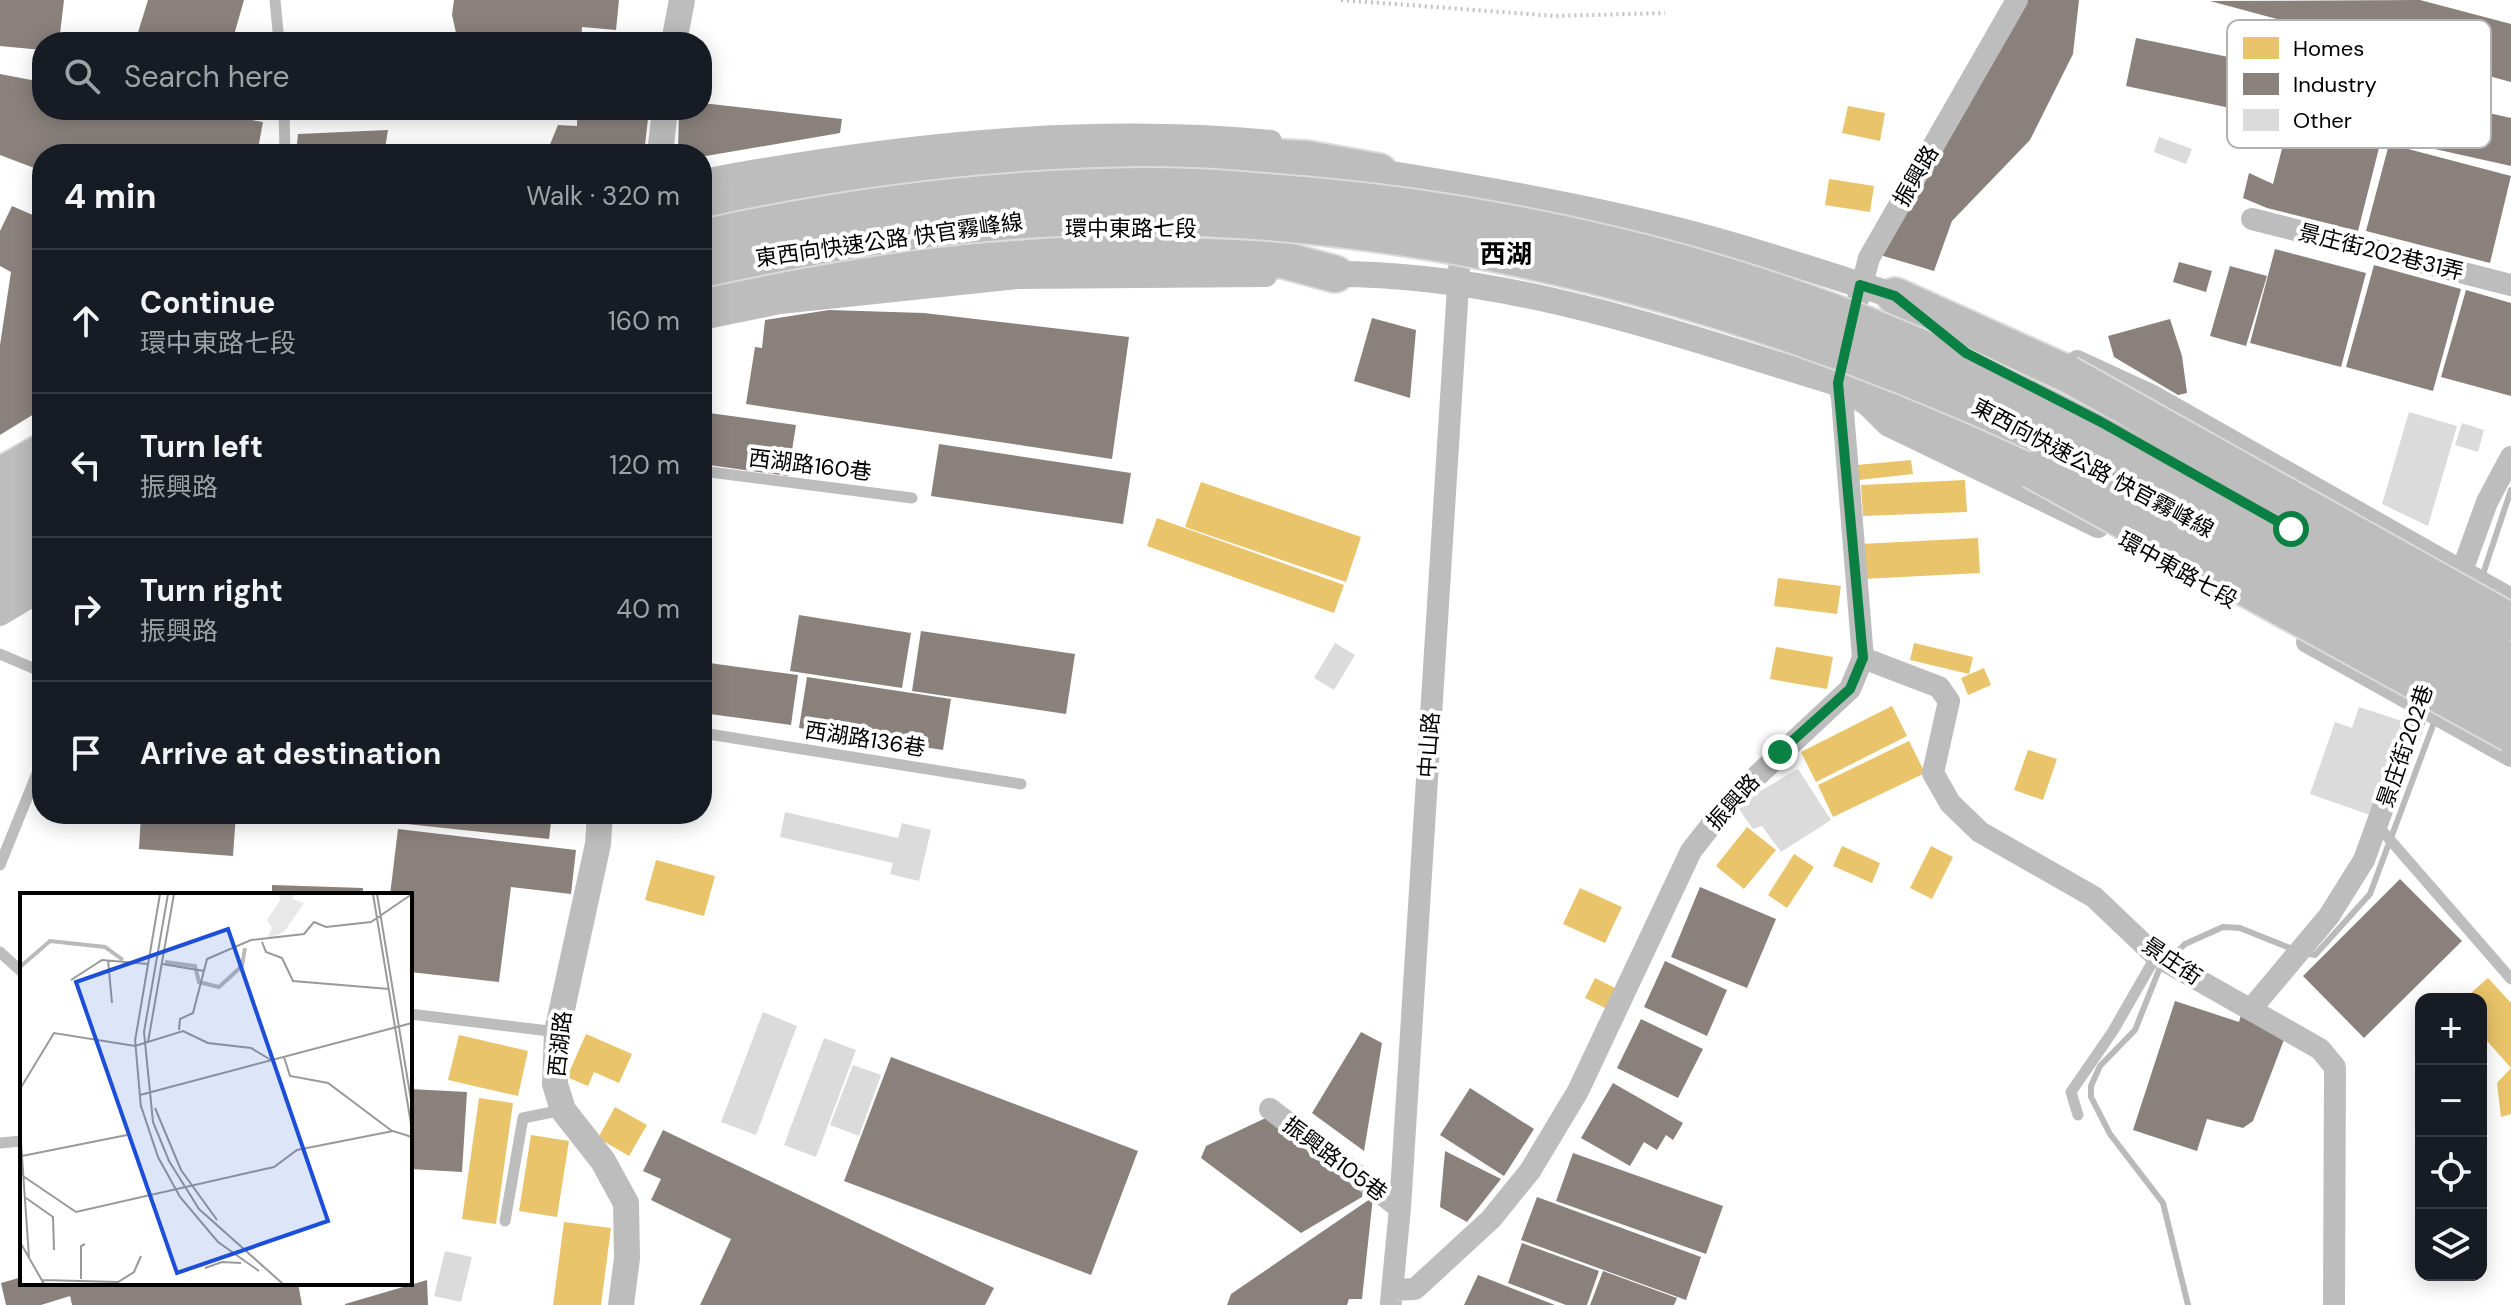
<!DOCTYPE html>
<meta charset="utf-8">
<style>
:root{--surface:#171b24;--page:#20242c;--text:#f1f3f6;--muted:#9ea1a6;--line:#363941}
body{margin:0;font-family:"DM Sans","Noto Sans TC",sans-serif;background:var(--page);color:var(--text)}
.controls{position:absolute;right:24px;bottom:24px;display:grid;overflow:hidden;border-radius:16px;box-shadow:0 4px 20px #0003}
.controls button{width:72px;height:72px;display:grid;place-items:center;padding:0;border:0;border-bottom:2px solid var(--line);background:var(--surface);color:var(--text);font:40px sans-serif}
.stop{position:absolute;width:24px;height:24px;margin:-18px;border:6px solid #0b8043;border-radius:50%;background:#fff}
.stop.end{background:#0b8043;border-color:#fff;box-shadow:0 2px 8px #0008}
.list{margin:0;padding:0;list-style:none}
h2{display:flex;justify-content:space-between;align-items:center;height:104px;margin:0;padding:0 32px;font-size:34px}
h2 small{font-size:26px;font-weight:400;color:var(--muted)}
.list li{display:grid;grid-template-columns:52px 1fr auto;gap:24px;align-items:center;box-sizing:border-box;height:144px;padding:0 32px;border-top:2px solid var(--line)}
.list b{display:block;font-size:30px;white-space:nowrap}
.list p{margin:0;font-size:26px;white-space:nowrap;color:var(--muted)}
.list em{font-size:26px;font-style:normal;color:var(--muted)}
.icon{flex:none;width:44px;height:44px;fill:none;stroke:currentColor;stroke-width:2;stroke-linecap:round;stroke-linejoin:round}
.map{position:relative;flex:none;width:2511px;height:1305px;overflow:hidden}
.search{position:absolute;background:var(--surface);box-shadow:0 4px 20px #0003;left:32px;top:32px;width:680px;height:88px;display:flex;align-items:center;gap:20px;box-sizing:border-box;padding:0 28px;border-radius:32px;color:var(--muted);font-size:30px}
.panel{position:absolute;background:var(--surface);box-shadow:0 4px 20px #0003;left:32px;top:144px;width:680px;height:680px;border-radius:32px}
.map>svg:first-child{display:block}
.homes{fill:#e9c46a}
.industry{fill:#8a817c}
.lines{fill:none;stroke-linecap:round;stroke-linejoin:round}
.stream{stroke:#bababa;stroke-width:6}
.building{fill:#dbdbdb}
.trunk-casing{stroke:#dbdbdb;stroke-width:40}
.path{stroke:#c2c2c2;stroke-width:4;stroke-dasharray:2 4;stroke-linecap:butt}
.service{stroke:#bdbdbd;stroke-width:11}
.minor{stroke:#bdbdbd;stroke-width:22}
.tertiary{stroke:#bdbdbd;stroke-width:26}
.trunk{stroke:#bdbdbd;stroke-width:36}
.trunk-bridge-casing{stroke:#dbdbdb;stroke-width:40;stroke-linecap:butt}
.trunk-bridge{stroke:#bdbdbd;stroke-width:36}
.route{stroke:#0b8043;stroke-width:10}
.labels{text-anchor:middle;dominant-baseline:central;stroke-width:8;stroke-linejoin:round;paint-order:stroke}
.street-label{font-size:22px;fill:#000;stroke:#fff}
.quarter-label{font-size:26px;font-weight:bold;fill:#000;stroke:#fff}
.inset-river{fill:none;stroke:#bababa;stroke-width:4}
.inset-road{fill:none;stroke:#999;stroke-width:2}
.view{fill:#1d4ed8;fill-opacity:0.15;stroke:#1d4ed8;stroke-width:4}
.inset-edge{fill:none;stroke:#000;stroke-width:4}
.key{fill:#fff;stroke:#b2b2b2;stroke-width:2}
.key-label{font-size:22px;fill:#000}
</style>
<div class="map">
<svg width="2511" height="1305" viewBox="0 0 2511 1305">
<rect width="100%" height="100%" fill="#fff"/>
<path class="homes" d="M1848,106L1885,113L1880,141L1842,133Z
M1829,179L1874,186L1870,212L1825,205Z
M1911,460L1913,474L1859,480L1857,465Z
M1965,480L1967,512L1863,516L1861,485Z
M1201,482L1361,537L1346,582L1185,527Z
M1157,518L1344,585L1334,613L1147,546Z
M1978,538L1980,573L1862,579L1860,544Z
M1778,578L1841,586L1837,614L1774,606Z
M1914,643L1973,657L1969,674L1910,660Z
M1776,647L1833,657L1827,689L1770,679Z
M1984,668L1991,685L1968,695L1961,678Z
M1892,706L1907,736L1816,782L1801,752Z
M1909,741L1925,773L1833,817L1818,785Z
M2028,750L2057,759L2043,800L2014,790Z
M1747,827L1776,850L1744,889L1716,866Z
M1842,846L1880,863L1872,883L1833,866Z
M1931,846L1953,857L1932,899L1910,888Z
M1794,854L1814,867L1787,908L1768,895Z
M656,860L715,876L704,916L645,900Z
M1580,888L1622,907L1605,943L1563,924Z
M1595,978L1619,990L1609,1010L1585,998Z
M2488,978L2511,1003V1114L2501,1117L2497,1083L2511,1068L2481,1034V999H2464Z
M586,1034L632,1054L619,1083L594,1072L588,1086L567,1077Z
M459,1035L528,1051L518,1096L448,1080Z
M479,1098L513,1103L496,1224L462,1219Z
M615,1107L647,1125L629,1156L598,1138Z
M531,1135L569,1141L557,1217L519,1211Z
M564,1222L611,1228L601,1305H553Z"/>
<path class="industry" d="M0,0H64L59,42H42V50L0,46Z
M148,0H244L232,42H135Z
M454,0H619L616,30L582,27L581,42H458L452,15Z
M2025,0H2079L2073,54L2030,140L1952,221L1934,271L1880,255Z
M2420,0L2511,24V82L2210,1Z
M2136,38L2311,74L2301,123L2126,86Z
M0,74L42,82V110H196L263,122L257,154H42V171L0,155Z
M2337,79L2511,118V166L2327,125Z
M702,103L842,119L840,133L706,156L678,152L679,110H702Z
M577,110H649L644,154H546L558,125L577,126Z
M2288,125L2379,148L2358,231L2267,208L2243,198L2249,173L2273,184Z
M388,130L384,154H296L298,134Z
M2389,144L2511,176L2490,263L2366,231Z
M12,206L42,219V409L0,435V345L11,272L0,266V231Z
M2275,249L2366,273L2341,367L2250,343Z
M2179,262L2212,271L2206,292L2173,282Z
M2374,265L2461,289L2433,391L2346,367Z
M2230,266L2267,276L2246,346L2210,336Z
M2466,290L2511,303V396L2441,377Z
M829,310L924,313L1129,337L1112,459L746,404L755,347L762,348L765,320Z
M1372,318L1416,330L1410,398L1354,381Z
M2170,319L2182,356L2187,393L2178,395L2114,357L2108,336Z
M702,412L796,425L788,476L702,464Z
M939,444L1131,473L1123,524L931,496Z
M799,615L911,633L902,688L790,671Z
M921,631L1075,654L1066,714L912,691Z
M702,662L798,675L791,725L702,713Z
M807,677L951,699L943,750L799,728Z
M141,814H236L233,856L139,849Z
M369,814H552L549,839L369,820Z
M398,829L576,850L571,894L511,887L499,982L410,972V895H390Z
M2400,879L2462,941L2364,1038L2303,976Z
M272,885L363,888V895H272Z
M1700,887L1776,919L1747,988L1671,957Z
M1665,961L1727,990L1707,1036L1644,1007Z
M2175,1001L2239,1022L2241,1015L2285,1037L2253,1121L2243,1128L2207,1119L2197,1151L2133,1130Z
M1641,1019L1703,1049L1678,1098L1617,1068Z
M1361,1032L1382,1043L1364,1151L1312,1113Z
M891,1057L1138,1151L1091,1275L844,1181Z
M1613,1083L1683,1123L1673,1140L1666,1135L1657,1150L1644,1142L1630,1166L1581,1138Z
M1470,1088L1534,1129L1504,1176L1440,1135Z
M410,1089L467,1092L462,1172L410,1169Z
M1270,1116L1363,1190L1362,1197L1301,1233L1201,1158L1206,1146Z
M663,1130L994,1288L985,1305H700L731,1239L651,1200L661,1179L643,1171Z
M1445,1151L1501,1179L1467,1222L1440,1207Z
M1573,1153L1723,1206L1706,1254L1556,1201Z
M1373,1197L1362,1299H1349L1347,1305H1227L1231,1294Z
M1537,1197L1701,1257L1686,1300L1521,1240Z
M1522,1243L1599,1271L1587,1305H1566L1508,1283Z
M1603,1271L1677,1298L1674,1305H1590Z
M1478,1275L1555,1305H1464Z
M22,1277V1283H298L302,1305H72L70,1296L41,1305H6L1,1283Z
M427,1280L428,1305H345V1304Z"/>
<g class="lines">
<path class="stream" d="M2482,577L2511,490
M2306,953L2315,955L2370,894L2435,720
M2188,1305L2163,1203L2110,1134L2091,1097V1086L2100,1066L2135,1030L2159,970L2185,944L2223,927L2240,928L2295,950"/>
</g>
<path class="building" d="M2159,137L2192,149L2186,164L2154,152Z
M2409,412L2457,426L2428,526L2382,504Z
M2462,423L2484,430L2478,452L2455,445Z
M1335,643L1355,655L1334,690L1314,678Z
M2359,707L2402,721L2370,815L2310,794L2335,722L2352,728Z
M1798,769L1831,820L1781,852L1762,826L1753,829L1736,805Z
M785,812L898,838L902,823L931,830L919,881L890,874L893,863L780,837Z
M763,1012L797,1026L756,1135L721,1122Z
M824,1038L856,1050L816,1157L784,1145Z
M853,1065L881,1075L859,1136L830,1125Z
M445,1251L472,1257L461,1302L434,1296Z"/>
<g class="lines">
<defs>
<path id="trunk" d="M702,200L939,162L1029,156L1179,153L1306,159L1379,172
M1895,296L2068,374
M702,298L849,271L1099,253L1283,260L1335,274
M1847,386L2032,470
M0,476L42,452
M0,525L42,499
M0,558L42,533
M0,589L42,565"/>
</defs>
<use href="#trunk" class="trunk-casing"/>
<path class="path" d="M1341,0L1555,16L1665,13"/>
<path class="service" d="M275,0L279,42
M284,110L285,154
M702,471L912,498
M0,654L42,672
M702,733L1021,784
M2378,826L2511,979
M0,865L42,761
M0,952L22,972
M410,1014L557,1032
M2078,1115L2071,1092L2113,1031L2156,956
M0,1143L22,1141
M505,1221L523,1118L562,1110"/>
<path class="minor" d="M702,180C890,145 1080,123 1271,141
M2252,219L2511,285
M702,319L780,303L1018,278L1266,276
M1850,329L1869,258L2017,0
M2077,361L2153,396L2511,599
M1865,403L1887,425L2098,527
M2458,582L2487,502L2511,457
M0,615L42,590
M2307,642L2511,756
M1863,658L1939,687L1949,701L1933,773L1950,803L1980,832L2094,897L2156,956L2320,1049L2335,1067L2334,1305
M2251,1009L2329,916L2364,860L2425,692
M1270,1109L1400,1208
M1392,1290L1415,1289L1491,1219L1530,1171L1578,1091L1691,851L1730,801L1850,689L1863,658L1840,374
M1391,1302L1400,1208L1461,239"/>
<path class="tertiary" d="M674,42L682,0
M660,154L665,110
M1365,174L1379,172C1481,188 1584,206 1685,232C1756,250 1825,274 1895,296L1909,308
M1335,274C1514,274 1678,335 1847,386L1864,381
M0,503L42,477
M600,814L598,844L557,1032L555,1084L563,1110L603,1161L626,1203L627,1258L621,1305"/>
<use href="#trunk" class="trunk"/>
<defs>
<path id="trunk-bridge" d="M702,238C846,206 993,188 1140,186C1194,185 1250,191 1303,195C1529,215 1756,270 1961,366C2149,453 2329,562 2511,662
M702,269C798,248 899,230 996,222C1353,193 1710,283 2031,431C2092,459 2150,496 2208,528C2309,584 2410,640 2511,697
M2068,374L2511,622
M2032,470L2511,734"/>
</defs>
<use href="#trunk-bridge" class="trunk-bridge-casing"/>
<use href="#trunk-bridge" class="trunk-bridge"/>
</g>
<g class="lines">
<path class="route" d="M1780,752L1850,689L1863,658L1838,383L1860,285L1895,296L1966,353L2101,422L2291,529"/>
</g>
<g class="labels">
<g class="street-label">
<text transform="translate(1916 176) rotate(-60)">振興路</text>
<text x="1131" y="228">環中東路七段</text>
<text transform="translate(889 240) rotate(-8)">東西向快速公路 快官霧峰線</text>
<text transform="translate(2381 252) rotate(14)">景庄街202巷31弄</text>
<text transform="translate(810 465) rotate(7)">西湖路160巷</text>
<text transform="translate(2093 468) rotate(28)">東西向快速公路 快官霧峰線</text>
<text transform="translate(2178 570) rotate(29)">環中東路七段</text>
<text transform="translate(865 739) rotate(9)">西湖路136巷</text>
<text transform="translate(1429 745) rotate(-86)">中山路</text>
<text transform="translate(2405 746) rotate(-71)">景庄街202巷</text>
<text transform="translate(1733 802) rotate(-48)">振興路</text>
<text transform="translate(2172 961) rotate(34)">景庄街</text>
<text transform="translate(560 1044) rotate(-84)">西湖路</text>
<text transform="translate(1335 1159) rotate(37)">振興路105巷</text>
</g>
<g class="quarter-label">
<text x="1506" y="254">西湖</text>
</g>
</g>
<g transform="translate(20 893)">
<rect width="392" height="392" fill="#fff"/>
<path d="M258,1H275L272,6L284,10L264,39L247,46L252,35L247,27L261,6Z" fill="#e8e8e8"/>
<path class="inset-river" d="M145,69L175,73L179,89L199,94L222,73L225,55M0,74L30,48L85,54L103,67"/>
<path class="inset-road" d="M148,1L124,139L133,229L149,268L179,316L263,391M353,1L392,237M357,1L392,213M242,49L246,59L262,65L273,88L369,96M88,67L92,110M142,71L184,78M51,87L82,67L128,71M159,137L160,126L173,120L187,66L231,47L284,41L294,29L306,34L351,29L392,1M115,146L121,215M115,148L140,1M128,149L154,1M264,164L270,183L308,190L372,238M0,196L34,140L115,153L163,138L188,150L231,155L251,167M120,202L392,130M121,213L138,264L160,304L198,349L239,378M135,215L161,277L197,327M0,235L9,364M2,263L107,242M0,281L56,319L254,274L277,257L373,238L392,244M6,305L33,324L34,357M0,349L24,391M185,375L202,369L221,370M61,386V353L65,351M22,387L98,389L114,379L121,363"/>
<path class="view" d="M208,36L308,328L157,380L56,89Z"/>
<rect width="392" height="392" class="inset-edge"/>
</g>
<rect x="2227" y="20" width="264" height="128" rx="12" class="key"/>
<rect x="2243" y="37" width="36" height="22" fill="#e9c46a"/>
<rect x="2243" y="73" width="36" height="22" fill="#8a817c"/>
<rect x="2243" y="109" width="36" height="22" fill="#dbdbdb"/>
<g class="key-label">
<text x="2293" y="56">Homes</text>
<text x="2293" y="92">Industry</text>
<text x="2293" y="128">Other</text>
</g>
</svg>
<div class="controls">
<button>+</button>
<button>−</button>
<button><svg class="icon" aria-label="locate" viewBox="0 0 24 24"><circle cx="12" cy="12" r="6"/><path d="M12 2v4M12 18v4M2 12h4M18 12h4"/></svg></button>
<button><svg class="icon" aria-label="layers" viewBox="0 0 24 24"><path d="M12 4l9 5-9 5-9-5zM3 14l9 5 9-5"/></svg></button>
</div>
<div class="stop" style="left:2291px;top:529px"></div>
<div class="stop end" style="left:1780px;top:752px"></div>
<div class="search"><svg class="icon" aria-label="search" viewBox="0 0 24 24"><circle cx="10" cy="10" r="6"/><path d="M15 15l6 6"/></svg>Search here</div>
<section class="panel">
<h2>4 min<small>Walk · 320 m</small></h2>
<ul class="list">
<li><svg class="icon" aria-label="ahead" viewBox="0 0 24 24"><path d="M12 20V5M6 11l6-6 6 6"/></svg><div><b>Continue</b><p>環中東路七段</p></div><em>160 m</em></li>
<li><svg class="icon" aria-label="left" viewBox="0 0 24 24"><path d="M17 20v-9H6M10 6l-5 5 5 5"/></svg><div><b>Turn left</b><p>振興路</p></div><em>120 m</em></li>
<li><svg class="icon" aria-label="right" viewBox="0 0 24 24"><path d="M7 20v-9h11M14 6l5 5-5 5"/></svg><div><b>Turn right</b><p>振興路</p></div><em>40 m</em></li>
<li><svg class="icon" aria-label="arrive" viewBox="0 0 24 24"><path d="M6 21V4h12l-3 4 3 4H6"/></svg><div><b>Arrive at destination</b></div></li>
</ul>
</section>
</div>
